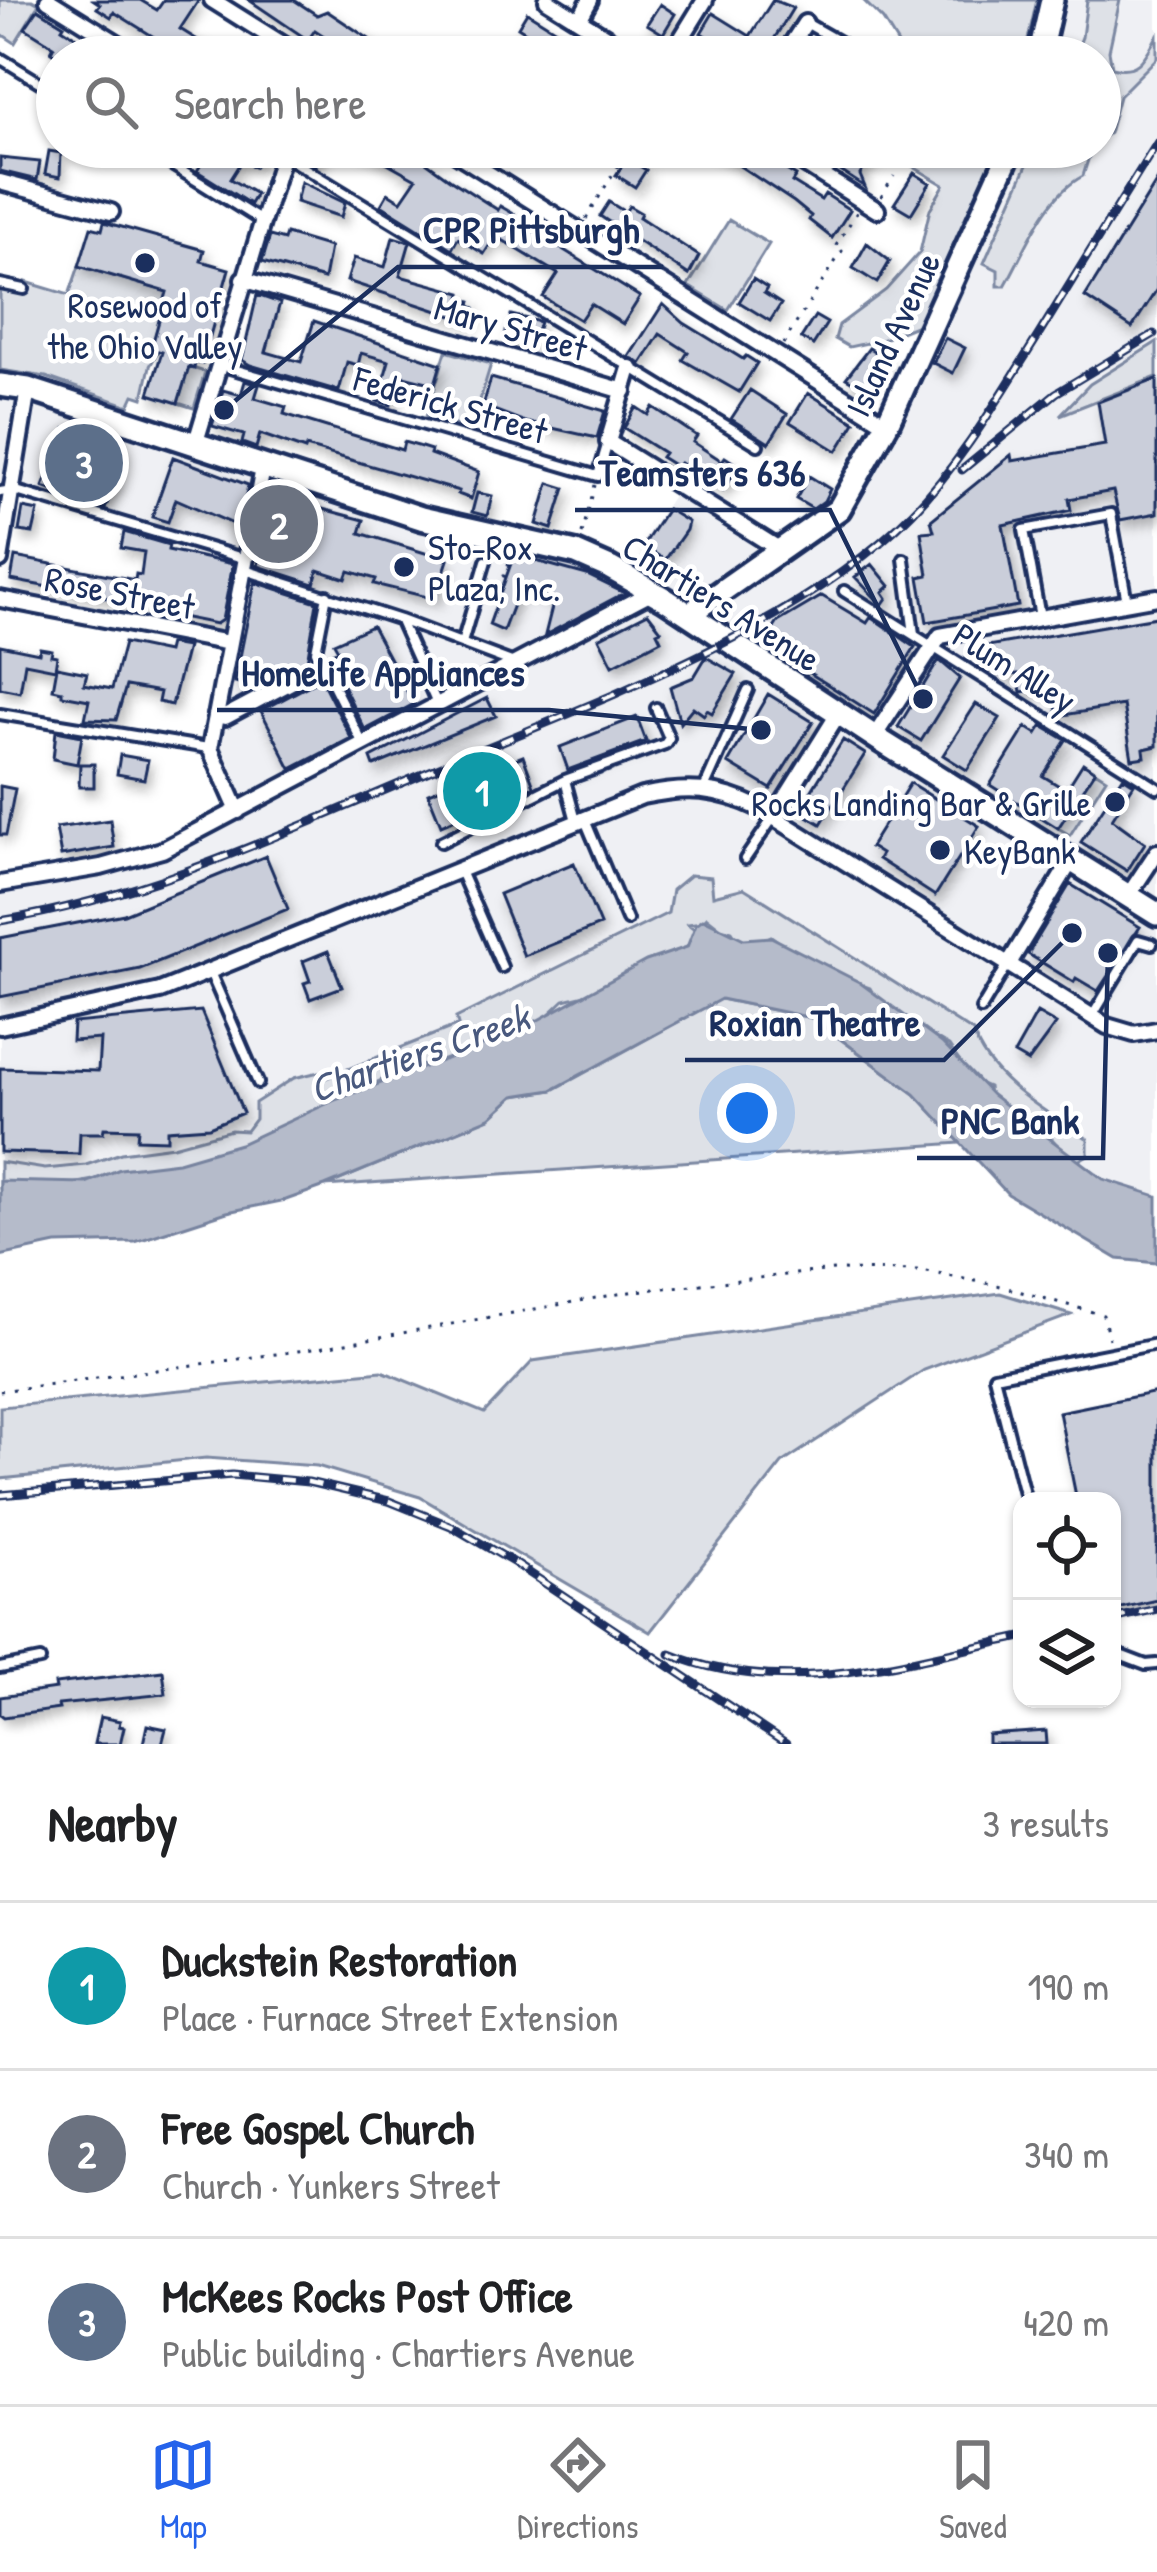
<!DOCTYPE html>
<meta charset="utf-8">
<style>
:root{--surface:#fff;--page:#f2f2f2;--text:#202124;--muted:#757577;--line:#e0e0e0;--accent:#2563eb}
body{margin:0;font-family:"Patrick Hand",sans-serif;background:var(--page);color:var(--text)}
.controls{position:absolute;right:36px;bottom:36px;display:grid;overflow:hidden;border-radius:24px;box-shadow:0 3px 9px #0004}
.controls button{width:108px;height:108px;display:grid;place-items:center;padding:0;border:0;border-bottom:3px solid var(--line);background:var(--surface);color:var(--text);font:60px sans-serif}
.you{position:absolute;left:747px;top:1113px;width:42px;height:42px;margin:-30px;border:9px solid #fff;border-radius:50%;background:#1a73e8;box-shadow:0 0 0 18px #1a73e833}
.badge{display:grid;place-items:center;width:78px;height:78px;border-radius:50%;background:var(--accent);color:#fff;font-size:39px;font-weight:700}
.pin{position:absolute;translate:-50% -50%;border:6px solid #fff;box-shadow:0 3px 12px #0006}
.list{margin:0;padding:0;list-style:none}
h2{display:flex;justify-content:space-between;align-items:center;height:156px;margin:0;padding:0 48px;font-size:51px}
h2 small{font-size:39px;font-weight:400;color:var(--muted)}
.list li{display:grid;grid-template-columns:78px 1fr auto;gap:36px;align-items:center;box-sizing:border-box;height:168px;padding:0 48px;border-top:3px solid var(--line)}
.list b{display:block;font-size:45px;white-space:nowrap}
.list p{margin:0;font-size:39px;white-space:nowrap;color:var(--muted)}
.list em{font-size:39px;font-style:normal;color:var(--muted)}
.icon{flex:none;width:66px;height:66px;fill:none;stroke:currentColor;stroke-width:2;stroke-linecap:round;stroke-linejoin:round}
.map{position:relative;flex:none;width:1157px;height:1744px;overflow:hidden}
.search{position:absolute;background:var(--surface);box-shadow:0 3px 9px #0004;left:36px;right:36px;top:36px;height:132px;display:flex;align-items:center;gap:30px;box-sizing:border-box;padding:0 42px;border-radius:66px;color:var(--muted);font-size:45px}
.sheet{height:660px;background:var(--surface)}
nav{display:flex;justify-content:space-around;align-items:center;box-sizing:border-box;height:168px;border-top:3px solid var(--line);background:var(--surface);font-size:33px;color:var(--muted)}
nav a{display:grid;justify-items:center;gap:6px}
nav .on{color:var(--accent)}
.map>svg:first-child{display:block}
.built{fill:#eff0f4}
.green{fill:#dee1e7;stroke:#7c88a2;stroke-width:3}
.water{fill:#b5bbca;stroke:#77839f;stroke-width:3}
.building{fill:#caceda;stroke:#1b2f5e;stroke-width:3;filter:url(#shadow)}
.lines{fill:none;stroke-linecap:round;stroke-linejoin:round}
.service-casing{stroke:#1b2f5e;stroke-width:16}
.minor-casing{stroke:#1b2f5e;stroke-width:22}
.primary-casing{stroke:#1b2f5e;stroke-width:30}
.path{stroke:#1b2f5e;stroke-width:3;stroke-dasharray:3 9;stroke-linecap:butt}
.service{stroke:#fff;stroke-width:8}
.minor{stroke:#fff;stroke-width:14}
.primary{stroke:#fff;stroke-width:21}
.rail-casing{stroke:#1b2f5e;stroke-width:9}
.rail{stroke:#fff;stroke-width:4.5;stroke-dasharray:14;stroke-linecap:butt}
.poi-dot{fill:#1b2f5e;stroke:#fff;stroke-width:4.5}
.labels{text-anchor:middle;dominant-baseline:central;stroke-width:9;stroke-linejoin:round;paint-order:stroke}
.poi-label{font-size:36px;fill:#1b2f5e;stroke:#fff;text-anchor:start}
.street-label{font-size:36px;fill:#1b2f5e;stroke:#fff}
.water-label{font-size:39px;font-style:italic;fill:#49597e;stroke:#fff}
.leader{fill:none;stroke:#1b2f5e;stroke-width:4.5}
.callout-dot{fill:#1b2f5e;stroke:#fff;stroke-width:4.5}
.callout-label{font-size:39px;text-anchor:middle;font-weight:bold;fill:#1b2f5e;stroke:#fff;stroke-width:9;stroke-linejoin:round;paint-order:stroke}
</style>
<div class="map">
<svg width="1157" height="1744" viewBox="0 0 1157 1744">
<defs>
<filter id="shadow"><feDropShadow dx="4" dy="7" stdDeviation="6" flood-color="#0004"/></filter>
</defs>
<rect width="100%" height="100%" fill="#fff"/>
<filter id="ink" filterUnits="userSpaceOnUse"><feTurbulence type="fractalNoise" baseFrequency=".00833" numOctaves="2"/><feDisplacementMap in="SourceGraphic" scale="24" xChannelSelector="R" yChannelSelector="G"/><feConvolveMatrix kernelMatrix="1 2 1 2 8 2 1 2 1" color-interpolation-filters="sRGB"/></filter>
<g filter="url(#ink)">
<path class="built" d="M1052,0H1157V1196L1103,1179L992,1095L979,1077L204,1187L0,1220V884L162,850L237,812L210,748L245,560L13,490L0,492V385L628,578L645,550L640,547L679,486L782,551L839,509L1012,147H1100V57H1039Z"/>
<path class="green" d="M0,0H32L39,4L15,43L0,33Z
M863,0H1037L1024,57H906L883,20Z
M1087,0H1120L1109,51L1112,67C1139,74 1145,57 1157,36V58L1119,96L1109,133L1100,140V57H1074L1082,37Z
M880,147H1004L923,323L881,340L849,347L835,339L839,325L886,290L920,252L930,209L944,185Z
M1035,147H1092L1083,176C1045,196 1026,249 1005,286H998V270L984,263Z
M729,220L769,244L728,310L688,286Z
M79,266L168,292L151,349L158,351L150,366L143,398L134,395L129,406L46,377L0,370V285L24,290L26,282L69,295Z
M1157,342V377L1060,415L1090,384Z
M446,351L491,364L471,430L426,417Z
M189,367L205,372L194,408L178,403Z
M1095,771L1106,778L1070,835L1058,828Z
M690,875L711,877L713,896L744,888L973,1032C988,1080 1047,1112 1088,1139V1155L1074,1163L1042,1128L989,1096L988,1087L972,1080L949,1046L879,1005L870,988L836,976L829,966L820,968L805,959V954L795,953L771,936L761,941L737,939L732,931L721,928L707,917L702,922L688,924L701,934L702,941L601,991L564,1000L526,1036L490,1042L441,1063L410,1067L213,1158L50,1188L0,1187V1162L45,1169L86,1165L121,1153L173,1146L231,1130L246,1131L255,1119V1103L294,1078L319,1072L323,1079L458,1025L456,1018L668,913L672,890Z
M720,999L812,1018L915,1094L961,1143L325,1186L489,1118L514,1096L553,1090Z
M1000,1293L1071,1315L924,1370L782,1463L650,1632L420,1497L317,1466L206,1458L0,1479V1407L382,1371L484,1413L533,1361Z"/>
<path class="water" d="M703,919L744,939L771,937L859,982L942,1043L992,1095L1103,1179L1157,1196V1263L1118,1259L1008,1194L915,1094L812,1018L721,999L552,1090L514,1096L490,1118L325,1186L286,1200L227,1212L135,1242L56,1244L0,1256V1181L86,1183L120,1169L178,1162L240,1144L335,1100L509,1036L646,961L687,947L696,924Z"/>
<path class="building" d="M94,0H140L157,10L164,0H199L180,29L225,57H186L114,12L111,17L97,8L100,4Z
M249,0H294L317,15L327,11L369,39L356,57L315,30L308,40Z
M773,0L793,8L763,57H755L725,38L721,45L701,33L713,13L750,36Z
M660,4L675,14L663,34L647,24Z
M38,9L64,25L62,28L108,57H59L51,52L54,46L25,28Z
M527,12L567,37L555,57H539L546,45L518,27Z
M212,147H267L254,167L242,160L230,179L256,194L250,204L197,171Z
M296,147H327L316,165L295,153Z
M359,147H405L451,180L498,210L500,206L514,214L512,218L640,297L623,324L591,304L580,320L543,297L558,274L499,238L496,242L493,240L484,254L458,238L452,249L381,205L388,193L401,201L416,179Z
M711,147H750L796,176L792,182L821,200L825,194L850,210L832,238L809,220L811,216L794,202Z
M853,147H877L860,175L865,187L839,170Z
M49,151L61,153L60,177L45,174Z
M0,158L40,162L37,180L0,171Z
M627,158L646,170L635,187L616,175Z
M914,173L930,183L911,214L894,204Z
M1157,181V289L1132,328L1085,297Z
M301,182L345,203L341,217L296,202Z
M609,202L625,212L629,206L641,213L639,217L699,256L689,275L600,216Z
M104,222L204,250L201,261L229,269L202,364L195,362L194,369L189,367L178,403L149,394L162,352L151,349L167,292L79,266L91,227L102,230Z
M286,234L330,247L324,279L262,262L270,236L284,240Z
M393,237L410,242L400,276L462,293L461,298L471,301L470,306L475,308L471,322L347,281L354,258L385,267Z
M867,243L890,261L877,283L853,268Z
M753,279L767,288L764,293L781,304L770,321L739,302Z
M257,295L280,303L266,352L301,362L314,321L441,364L435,384L400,375L391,405L377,401L389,361L361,353L358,365L347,362L339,391L250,365L242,360Z
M663,304L684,323L743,359L746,356L757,363L739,392L683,360L688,352L660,334L641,364L629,357Z
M511,315L540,322L533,344L504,338Z
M815,316L827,323L813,345L801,338Z
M945,338L965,348L953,373L933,363Z
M869,348L887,359L867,390L846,378Z
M491,378L605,411L597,438L525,422L483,406Z
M1157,379V513L1120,520L1113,491L1069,499L1071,510L1003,525L1018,606L927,622L919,577L928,575L921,532L934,531L931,520L1011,455L1012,461L1105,445L1098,402Z
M245,381L259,385L255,398L286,407L284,414L402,450L404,442L418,446L431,450L430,454L479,472L471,499L458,494L459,491L306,447L305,450L260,434L256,448L242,443L244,435L212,426L223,390L241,395Z
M750,390L787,414L769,443L731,419Z
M808,393L855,422L837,451L790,422Z
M636,407L648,415L653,407L697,436L693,442L722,461L725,457L739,466L723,491L680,463L677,467L661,457L664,453L624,428Z
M65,429L121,450L111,476L117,478L105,509L43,487Z
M173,457L248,485L240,527L176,499L168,522L152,517Z
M809,476L830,489L824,501L813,509L796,499Z
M549,483L565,488L552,529L537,524Z
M477,493L492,496L487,516L472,512Z
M274,496L364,520L360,533L448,560L435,599L374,584L376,579L349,571L346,579L318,570L314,584L258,566Z
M23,508L38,511L33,533L19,531Z
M667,509L688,522L686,530L665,560L643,546Z
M124,532L169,545L168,550L233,564L222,620L216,624L176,616L177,611L11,580L15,557L135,580L136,574L141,575L144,552L121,548Z
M514,555L587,575L624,593L545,635L554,599L519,589L503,631L489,625Z
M872,564L890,586L883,592L887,598L882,605L855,577Z
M255,582L317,602L307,661L256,688L235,682Z
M822,596L867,623L871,617L915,647L874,714L764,644L778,622Z
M648,613L661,630L657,632L661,640L613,665L599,638Z
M1156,617L1157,746L1144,749L1145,757L1132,759L1123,705L1058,716L1053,687L1021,692L1018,674L1002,676L1000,663L979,666L976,648Z
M372,626L414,704L365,730L328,655L338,650L334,643Z
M124,643L167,652L169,644L187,647L172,705L158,702L160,692L126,686L116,720L85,719L89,700L62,695V691L53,689L57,667L87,673L84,684L112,689Z
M0,645L39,653L40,648L52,650L51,655L57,656L55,669L25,663L20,692L0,688Z
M706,657L736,674L712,713L707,710L704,715L693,707L680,723L670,687L694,677Z
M939,660L960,678L921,741L898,727Z
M321,679L351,738L291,769L261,711Z
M768,694L813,722L771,789L728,763Z
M487,698L496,716L374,766L371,758Z
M976,704L1000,718L967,770L943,755Z
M637,717L646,741L568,770L560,747Z
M1042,726L1066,740L1043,776L1066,790L1083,763L1095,771L1058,828L990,785L1026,727L1037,734Z
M56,731L82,736L77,764L53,759Z
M843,740L865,754L821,824L799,811Z
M120,755L148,760L144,779L117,774Z
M523,756L534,786L441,825L428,793Z
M80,764H94V787H79Z
M1123,777L1134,784L1112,819L1145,843L1127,871L1081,842Z
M910,783L979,826L935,896L878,859L881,854L870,847Z
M0,786L15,789L6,835H0Z
M110,820L114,847L61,856L56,828Z
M266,856L288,909L140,969L0,997V938L124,914Z
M574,863L600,925L524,956L499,894Z
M1070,884L1140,927L1098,991L1076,978L1074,982L1028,954Z
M328,951L342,987L310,999L304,983L310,981L303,961Z
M201,1011L243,1113L209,1127L167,1130V1140L137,1139L138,1129L104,1128L103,1133H80L79,1154L0,1152V1068L98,1071L100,1039L72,1041L73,1023Z
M1037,1013L1056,1024L1028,1062L1014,1054Z
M1157,1392V1600L1112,1610V1501H1077L1059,1412Z
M163,1671L166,1694L58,1705L59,1709L4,1717L0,1714V1697L56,1689L55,1684Z
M100,1717L120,1721L119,1726L124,1727L120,1744H94Z
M147,1725L166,1729L162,1744H143Z
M1046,1731L1047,1744H988V1735Z"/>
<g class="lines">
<defs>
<path id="service" d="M806,23L866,57
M0,58L57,93
M143,147L260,220
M283,155L758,445
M0,284L24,289
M220,365L598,476L608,442
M0,492L13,490L246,559
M904,559L914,634
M245,570L400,620L514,663
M844,591L1157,788
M327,595L316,651L363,744
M1040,617L1024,530L1111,514L1127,602
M400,621L438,706
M462,643L486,561
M0,714L208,748
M704,789L748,690
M585,820L627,920
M576,821L565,780L665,744L669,738L656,708
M441,842L565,780
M745,859L773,818
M460,871L502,967
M210,972L258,1083
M981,1009L1007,966
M1093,1015L1138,940L1152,944
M1026,1501L994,1376L1157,1344
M1112,1652L1146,1665L1157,1664
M0,1668L40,1660"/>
<path id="minor" d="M48,0L140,57
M212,0L303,57
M547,0L638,57
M579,20L590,0
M670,57L705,0
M783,57L805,23
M446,147L887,424
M777,147L877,210
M822,175L839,147
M0,182L111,212
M243,279L624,391
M630,368L608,442L782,551
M195,445L285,147
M0,560L28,389
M0,599L229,643
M216,715L225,717L323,665
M874,737L940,636L1157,597
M238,811L210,748L263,468
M774,817L838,714
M0,884L101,867L162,850L653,591
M1128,896L1157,852
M1008,965L1071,861
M0,1026L160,991L642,796C687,786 717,788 759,808L1107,1026L1134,1034L1157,1030"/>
<path id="primary" d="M1039,57L1052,0
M0,385L28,389L421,518L576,553L610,568L665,599L881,741L1157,914
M689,614L839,509L887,424L1012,147"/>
</defs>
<use href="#service" class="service-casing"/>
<use href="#minor" class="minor-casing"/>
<use href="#primary" class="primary-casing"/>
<path class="path" d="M881,197L894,176
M586,219L629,147
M783,344L842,251L835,247L857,212
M582,534L595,485
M495,600L511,557
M0,1391L313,1349L635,1291L834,1270L921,1271L997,1285L1103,1315L1109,1339"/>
<use href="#service" class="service"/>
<use href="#minor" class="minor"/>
<use href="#primary" class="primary"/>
<defs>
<path id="rail" d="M962,470L1056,393L1154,334
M0,921C154,896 293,828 435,769C586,705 797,631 912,513C962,462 1000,396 1038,336C1078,271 1117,207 1157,143
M0,1495L232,1475L308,1482L389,1501L451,1526L513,1562L786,1744
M1112,1619L1157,1609
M670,1654C786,1701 904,1661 1022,1637"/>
</defs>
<use href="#rail" class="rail-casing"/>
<use href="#rail" class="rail"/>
</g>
</g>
<g class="poi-dot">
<circle cx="145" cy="263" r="12"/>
<circle cx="404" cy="567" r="12"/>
<circle cx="1115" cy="802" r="12"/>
<circle cx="940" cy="850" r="12"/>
</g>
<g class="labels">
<g class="poi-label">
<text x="145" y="304" text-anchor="middle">Rosewood of<tspan x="145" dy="41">the Ohio Valley</tspan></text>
<text x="428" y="546">Sto-Rox<tspan x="428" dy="41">Plaza, Inc.</tspan></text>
<text x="1091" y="802" text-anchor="end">Rocks Landing Bar &amp; Grille</text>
<text x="964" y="850">KeyBank</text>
</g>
<g class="street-label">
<text transform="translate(511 327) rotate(16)">Mary Street</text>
<text transform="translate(892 334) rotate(-65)">Island Avenue</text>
<text transform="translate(451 404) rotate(16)">Federick Street</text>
<text transform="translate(120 592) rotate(11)">Rose Street</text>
<text transform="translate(722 602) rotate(32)">Chartiers Avenue</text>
<text transform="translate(1015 667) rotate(32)">Plum Alley</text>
</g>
<g class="water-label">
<text transform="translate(419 1052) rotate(-19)">Chartiers Creek</text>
</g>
</g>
<path class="leader" d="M224 410L398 267H663M923 699L830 510H575M761 730L549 710H217M1072 933L944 1060H685M1108 953L1103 1158H917"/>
<g class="callout-dot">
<circle cx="224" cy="410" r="12"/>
<circle cx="923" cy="699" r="12"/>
<circle cx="761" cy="730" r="12"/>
<circle cx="1072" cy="933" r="12"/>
<circle cx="1108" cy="953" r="12"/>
</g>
<g class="callout-label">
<text x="531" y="243">CPR Pittsburgh</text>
<text x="702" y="486">Teamsters 636</text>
<text x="383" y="686">Homelife Appliances</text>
<text x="815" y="1036">Roxian Theatre</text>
<text x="1010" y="1134">PNC Bank</text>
</g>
</svg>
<div class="controls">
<button><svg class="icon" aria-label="locate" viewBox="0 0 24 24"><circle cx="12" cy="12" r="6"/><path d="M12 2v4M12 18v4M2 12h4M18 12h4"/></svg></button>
<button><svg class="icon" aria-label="layers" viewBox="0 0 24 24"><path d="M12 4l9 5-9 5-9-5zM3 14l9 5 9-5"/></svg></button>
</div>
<div class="you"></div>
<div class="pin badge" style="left:482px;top:791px;background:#0f9aa8">1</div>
<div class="pin badge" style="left:279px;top:524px;background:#6b7280">2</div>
<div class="pin badge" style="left:84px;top:463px;background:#5c6f8a">3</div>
<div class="search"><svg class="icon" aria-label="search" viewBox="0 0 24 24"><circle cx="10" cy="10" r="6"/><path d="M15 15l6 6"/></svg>Search here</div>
</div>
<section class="sheet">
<h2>Nearby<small>3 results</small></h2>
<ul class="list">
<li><span class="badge" style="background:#0f9aa8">1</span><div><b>Duckstein Restoration</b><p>Place · Furnace Street Extension</p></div><em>190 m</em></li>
<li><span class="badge" style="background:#6b7280">2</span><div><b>Free Gospel Church</b><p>Church · Yunkers Street</p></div><em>340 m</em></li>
<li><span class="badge" style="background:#5c6f8a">3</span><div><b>McKees Rocks Post Office</b><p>Public building · Chartiers Avenue</p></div><em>420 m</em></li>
</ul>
</section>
<nav>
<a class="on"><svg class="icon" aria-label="map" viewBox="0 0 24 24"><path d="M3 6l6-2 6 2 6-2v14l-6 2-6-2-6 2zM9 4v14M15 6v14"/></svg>Map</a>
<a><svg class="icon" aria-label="directions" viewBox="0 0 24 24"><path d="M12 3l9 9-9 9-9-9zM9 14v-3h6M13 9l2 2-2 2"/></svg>Directions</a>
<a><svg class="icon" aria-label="saved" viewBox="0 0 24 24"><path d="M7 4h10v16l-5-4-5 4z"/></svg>Saved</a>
</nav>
